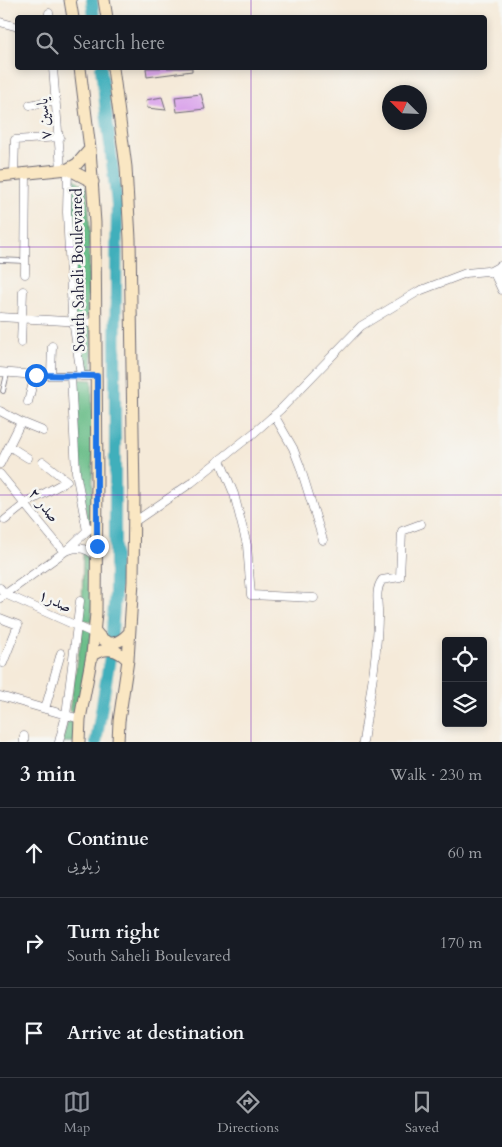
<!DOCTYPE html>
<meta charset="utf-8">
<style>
:root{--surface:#171b24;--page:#20242c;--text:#f1f3f6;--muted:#9ea1a6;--line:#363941;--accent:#8c9099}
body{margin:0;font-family:Cardo,Amiri,serif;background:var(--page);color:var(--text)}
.controls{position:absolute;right:15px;bottom:15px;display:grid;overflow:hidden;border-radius:5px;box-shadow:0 2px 8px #0003}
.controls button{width:45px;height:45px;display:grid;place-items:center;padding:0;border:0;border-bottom:1px solid var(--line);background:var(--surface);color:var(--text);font:25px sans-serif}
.compass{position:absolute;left:382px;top:85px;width:45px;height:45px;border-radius:50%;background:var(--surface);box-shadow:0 2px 8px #0003;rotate:294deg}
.stop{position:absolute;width:15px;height:15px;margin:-11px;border:4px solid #1a73e8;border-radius:50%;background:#fff}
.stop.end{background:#1a73e8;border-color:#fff;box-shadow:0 1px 5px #0008}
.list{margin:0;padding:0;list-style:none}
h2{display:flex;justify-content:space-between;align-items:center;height:65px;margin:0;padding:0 20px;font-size:21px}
h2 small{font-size:16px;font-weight:400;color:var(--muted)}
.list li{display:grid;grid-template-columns:32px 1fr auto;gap:15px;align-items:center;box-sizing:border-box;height:90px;padding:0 20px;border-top:1px solid var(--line)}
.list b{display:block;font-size:19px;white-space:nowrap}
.list p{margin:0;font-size:16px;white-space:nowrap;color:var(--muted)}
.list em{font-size:16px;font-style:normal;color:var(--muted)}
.icon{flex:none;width:28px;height:28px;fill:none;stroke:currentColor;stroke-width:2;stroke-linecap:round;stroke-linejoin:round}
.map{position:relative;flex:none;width:502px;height:742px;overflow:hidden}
.search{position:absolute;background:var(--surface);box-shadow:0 2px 8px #0003;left:15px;right:15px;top:15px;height:55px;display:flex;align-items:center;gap:12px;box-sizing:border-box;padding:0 18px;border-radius:5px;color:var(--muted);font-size:19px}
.sheet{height:335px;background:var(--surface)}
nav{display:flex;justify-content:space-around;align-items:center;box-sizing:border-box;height:70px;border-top:1px solid var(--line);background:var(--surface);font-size:14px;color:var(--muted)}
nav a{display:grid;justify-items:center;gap:2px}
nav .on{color:var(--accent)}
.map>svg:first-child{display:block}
.forest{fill:#6cbe8a;stroke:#477062}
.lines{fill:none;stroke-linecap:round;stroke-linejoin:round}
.river{stroke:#3fafbb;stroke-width:12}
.building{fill:#dba7eb}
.lane-casing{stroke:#6c6872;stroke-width:5.5}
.street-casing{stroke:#6c6872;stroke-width:9}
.secondary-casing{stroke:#6c6872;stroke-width:13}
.lane{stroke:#fff;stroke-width:4}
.street{stroke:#fff;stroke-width:8}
.secondary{stroke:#fae7c3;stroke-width:11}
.route{stroke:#1a73e8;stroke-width:6}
.grid{fill:none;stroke:#7b2cbf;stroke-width:1;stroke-opacity:0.55}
.labels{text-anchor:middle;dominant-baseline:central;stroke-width:5;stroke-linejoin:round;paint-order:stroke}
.street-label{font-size:16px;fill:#22223b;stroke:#f6f6f2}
</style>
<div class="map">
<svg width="502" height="742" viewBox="0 0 502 742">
<rect width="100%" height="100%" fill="#f6f6f2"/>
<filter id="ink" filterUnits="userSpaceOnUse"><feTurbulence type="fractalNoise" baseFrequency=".02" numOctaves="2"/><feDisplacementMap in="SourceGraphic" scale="10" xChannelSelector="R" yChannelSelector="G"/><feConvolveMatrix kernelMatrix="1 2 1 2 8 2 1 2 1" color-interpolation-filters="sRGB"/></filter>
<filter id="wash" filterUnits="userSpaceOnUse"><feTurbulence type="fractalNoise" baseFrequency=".0096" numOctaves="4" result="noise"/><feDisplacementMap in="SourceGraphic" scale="20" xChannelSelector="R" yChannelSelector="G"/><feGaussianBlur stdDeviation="1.12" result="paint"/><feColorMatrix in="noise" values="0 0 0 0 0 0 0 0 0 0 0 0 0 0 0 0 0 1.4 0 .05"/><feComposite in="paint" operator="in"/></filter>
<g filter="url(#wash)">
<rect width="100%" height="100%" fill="#f5ead9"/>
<path class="forest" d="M70,179H75L87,188C92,231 89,274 87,317L84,319L74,316Z
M84,326H91L93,371L83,373L80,333L81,328Z
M75,379L92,380L93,519L90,521L87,520L80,472Z
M83,552L93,558L92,621L82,620Z
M83,627L92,630L77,713L69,711Z
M68,720L76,723L74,742H62Z"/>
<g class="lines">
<path class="river" d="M92,0L94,18
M96,742L110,657L115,594V372L117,204L101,68"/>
</g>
<g id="blocks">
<path class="building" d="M146,68H192V71L147,77Z
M201,94L205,109L177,112L175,97Z
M162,97L166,110L147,108L146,100Z"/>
</g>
</g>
<g filter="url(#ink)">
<use href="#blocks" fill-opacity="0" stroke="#6c6872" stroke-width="1"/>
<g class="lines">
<defs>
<path id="lane" d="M0,260L25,261
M3,391L7,374"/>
<path id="street" d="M49,13V18
M0,22L18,27
M53,68L61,169
M30,105L56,100
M68,169L67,212L72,313L81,376
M14,174L15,140L60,137
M489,272L500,266L498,280
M25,274L26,173
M0,317L97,323
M21,343L23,291
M0,372L35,375L97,376
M51,375L52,346
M71,376L76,472L87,531
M28,402L35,375
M0,411L21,422L43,431
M274,415L293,448L300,466L323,540
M9,446L28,458
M220,460L234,494L247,545L251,595L314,598
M0,464L21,422
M0,474L64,552
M5,520L25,504L67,481L43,462
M134,522L191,483L255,432L281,409L361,326L419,291L466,273L487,271L495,275L502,290
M69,550C80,546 89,549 97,558
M0,588L5,594L95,634
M0,598L67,550L90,528
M0,618L18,625L3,663
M0,696L80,719
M45,709L61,653
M24,742V736
M59,742L66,715L80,601
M363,742C369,700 377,660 378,618C379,605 374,591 382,580L400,577L402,531L421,524"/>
<path id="secondary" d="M70,0L73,18
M104,0L107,18
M113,68L126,167L130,239L134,496L133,581L128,660L119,721L118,742
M68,169L93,182
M0,176L68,169L77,164L90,149
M95,631C106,646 116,647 129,633
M92,655C106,647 117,648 128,660
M79,742L80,719L92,655L96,613L97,480L95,223L90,149L80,68"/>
</defs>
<use href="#lane" class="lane-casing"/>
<use href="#street" class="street-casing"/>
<use href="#secondary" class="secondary-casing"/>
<use href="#lane" class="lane"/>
<use href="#street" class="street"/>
<use href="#secondary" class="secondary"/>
</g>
</g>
<g class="lines" filter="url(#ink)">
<path class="route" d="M36,375L97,376V546"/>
</g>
<path class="grid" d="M251,0V18M251,68V742M0,247H502M0,495H502"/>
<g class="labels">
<g class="street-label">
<text transform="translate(44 119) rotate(-95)">یاسین ۷</text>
<text transform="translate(78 270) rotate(-91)">South Saheli Boulevared</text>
<text transform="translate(44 505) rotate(51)">صدر ۲</text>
<text transform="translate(55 601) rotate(24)">صدر۱</text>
</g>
</g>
</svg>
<div class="controls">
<button><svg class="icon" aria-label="locate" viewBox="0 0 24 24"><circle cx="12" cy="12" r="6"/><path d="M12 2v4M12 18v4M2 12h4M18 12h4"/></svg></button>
<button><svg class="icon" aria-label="layers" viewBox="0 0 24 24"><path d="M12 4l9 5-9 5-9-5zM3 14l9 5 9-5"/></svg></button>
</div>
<svg class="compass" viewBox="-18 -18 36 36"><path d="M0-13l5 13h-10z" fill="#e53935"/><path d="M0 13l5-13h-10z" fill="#9ea1a6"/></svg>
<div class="stop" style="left:36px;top:375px"></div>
<div class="stop end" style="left:97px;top:546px"></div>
<div class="search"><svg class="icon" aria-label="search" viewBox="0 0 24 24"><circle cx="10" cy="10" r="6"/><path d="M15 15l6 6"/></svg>Search here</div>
</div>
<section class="sheet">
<h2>3 min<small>Walk · 230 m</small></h2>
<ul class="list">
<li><svg class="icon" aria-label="ahead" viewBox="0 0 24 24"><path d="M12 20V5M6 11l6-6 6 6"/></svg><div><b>Continue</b><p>زیلویی</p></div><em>60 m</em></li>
<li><svg class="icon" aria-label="right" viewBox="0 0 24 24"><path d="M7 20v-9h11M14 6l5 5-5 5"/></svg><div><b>Turn right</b><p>South Saheli Boulevared</p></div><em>170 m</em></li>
<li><svg class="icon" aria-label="arrive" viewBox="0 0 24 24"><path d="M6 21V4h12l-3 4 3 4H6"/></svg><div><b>Arrive at destination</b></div></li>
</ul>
</section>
<nav>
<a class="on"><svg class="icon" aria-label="map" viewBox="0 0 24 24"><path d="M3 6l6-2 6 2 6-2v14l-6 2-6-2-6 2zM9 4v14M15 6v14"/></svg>Map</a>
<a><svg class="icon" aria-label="directions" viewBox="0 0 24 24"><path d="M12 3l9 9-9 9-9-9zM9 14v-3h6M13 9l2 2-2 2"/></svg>Directions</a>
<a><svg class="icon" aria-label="saved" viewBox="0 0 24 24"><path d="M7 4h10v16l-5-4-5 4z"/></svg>Saved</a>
</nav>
